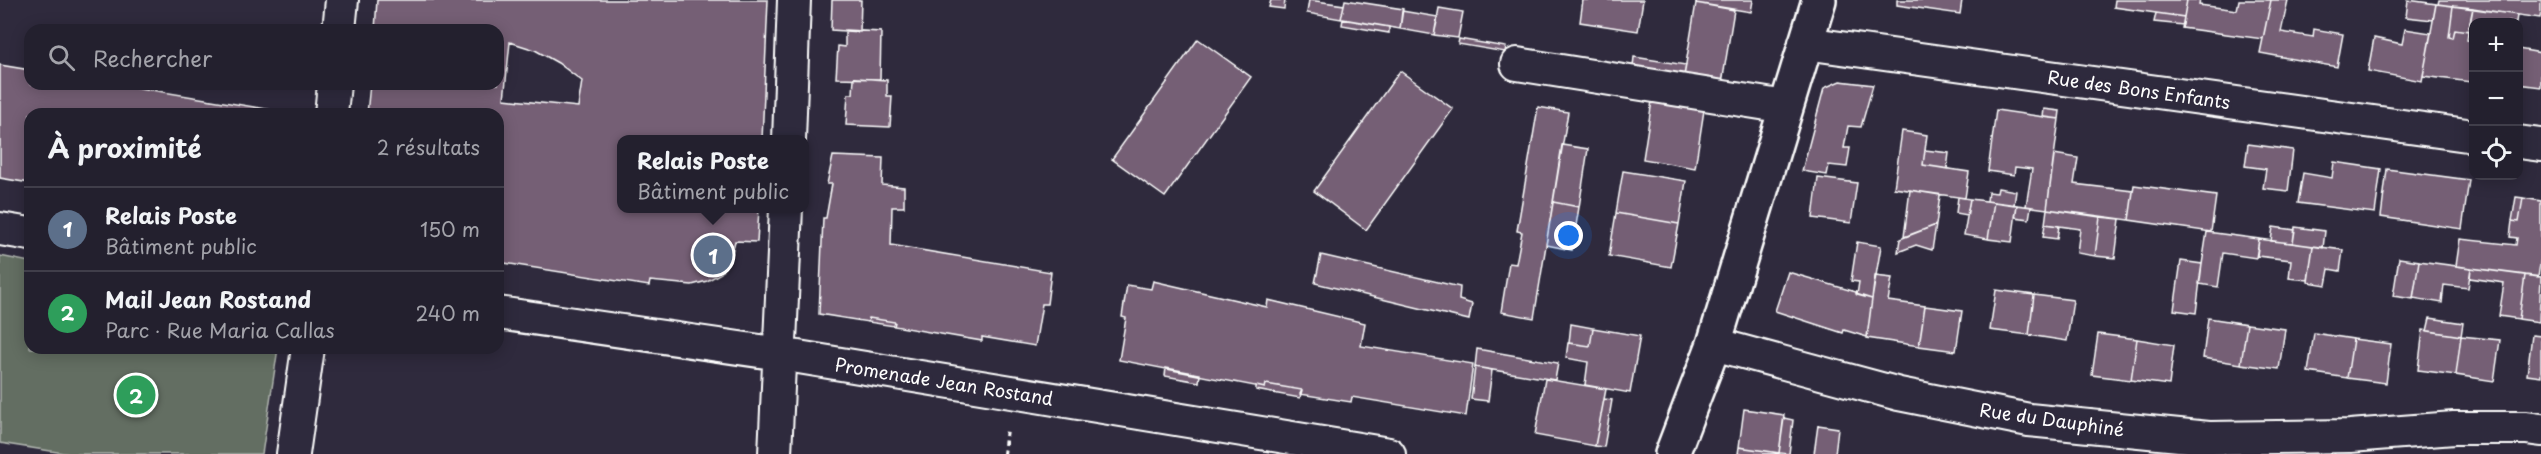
<!DOCTYPE html>
<html lang="fr">
<meta charset="utf-8">
<style>
:root{--surface:#23202e;--page:#2b2836;--text:#f1f3f6;--muted:#a3a3aa;--line:#403e4a;--accent:#ff9aa2}
body{margin:0;font-family:"Playpen Sans",sans-serif;background:var(--page);color:var(--text)}
.controls{position:absolute;right:18px;top:18px;display:grid;overflow:hidden;border-radius:12px;box-shadow:0 3px 15px #0003}
.controls button{width:54px;height:54px;display:grid;place-items:center;padding:0;border:0;border-bottom:2px solid var(--line);background:var(--surface);color:var(--text);font:30px sans-serif}
.you{position:absolute;left:1569px;top:236px;width:21px;height:21px;margin:-15px;border:4px solid #fff;border-radius:50%;background:#1a73e8;box-shadow:0 0 0 9px #1a73e833}
.badge{display:grid;place-items:center;width:39px;height:39px;border-radius:50%;background:var(--accent);color:#fff;font-size:20px;font-weight:700}
.pin{position:absolute;translate:-50% -50%;border:3px solid #fff;box-shadow:0 2px 6px #0006}
.popup{position:absolute;left:617px;top:135px;width:192px;height:78px;box-sizing:border-box;display:grid;place-content:center;border-radius:12px;background:var(--surface);filter:drop-shadow(0 2px 4px #0005);font-size:20px;white-space:nowrap;color:var(--muted)}
.popup b{font-size:22px;color:var(--text)}
.popup::after{content:'';position:absolute;left:50%;top:100%;margin-left:-12px;border:12px solid transparent;border-top-color:var(--surface)}
.list{margin:0;padding:0;list-style:none}
h2{display:flex;justify-content:space-between;align-items:center;height:78px;margin:0;padding:0 24px;font-size:26px}
h2 small{font-size:20px;font-weight:400;color:var(--muted)}
.list li{display:grid;grid-template-columns:39px 1fr auto;gap:18px;align-items:center;box-sizing:border-box;height:84px;padding:0 24px;border-top:2px solid var(--line)}
.list b{display:block;font-size:22px;white-space:nowrap}
.list p{margin:0;font-size:20px;white-space:nowrap;color:var(--muted)}
.list em{font-size:20px;font-style:normal;color:var(--muted)}
.icon{flex:none;width:33px;height:33px;fill:none;stroke:currentColor;stroke-width:2;stroke-linecap:round;stroke-linejoin:round}
.map{position:relative;flex:none;width:2541px;height:454px;overflow:hidden}
.search{position:absolute;background:var(--surface);box-shadow:0 3px 15px #0003;left:24px;top:24px;width:480px;height:66px;display:flex;align-items:center;gap:15px;box-sizing:border-box;padding:0 21px;border-radius:18px;color:var(--muted);font-size:22px}
.panel{position:absolute;background:var(--surface);box-shadow:0 3px 15px #0003;left:24px;top:108px;width:480px;height:246px;border-radius:18px}
.map>svg:first-child{display:block}
.green{fill:#636e62;stroke:#b1b6b0;stroke-width:1.5}
.building{fill:#745e75;stroke:#fff;stroke-width:1.5;fill-rule:evenodd}
.lines{fill:none;stroke-linecap:round;stroke-linejoin:round}
.minor-casing{stroke:#fff;stroke-width:36}
.tertiary-casing{stroke:#fff;stroke-width:38}
.path{stroke:#fff;stroke-width:4;stroke-dasharray:4.5 4.5;stroke-linecap:butt}
.minor{stroke:#2f2a3d;stroke-width:32}
.tertiary{stroke:#2f2a3d;stroke-width:33}
.labels{text-anchor:middle;dominant-baseline:central;stroke-width:6;stroke-linejoin:round;paint-order:stroke}
.street-label{font-size:18px;fill:#fff;stroke:#2f2a3d}
</style>
<div class="map">
<svg width="2541" height="454" viewBox="0 0 2541 454">
<rect width="100%" height="100%" fill="#2f2a3d"/>
<filter id="ink" filterUnits="userSpaceOnUse"><feTurbulence type="fractalNoise" baseFrequency=".0167" numOctaves="2"/><feDisplacementMap in="SourceGraphic" scale="12" xChannelSelector="R" yChannelSelector="G"/><feConvolveMatrix kernelMatrix="1 2 1 2 8 2 1 2 1" color-interpolation-filters="sRGB"/></filter>
<g filter="url(#ink)">
<path class="green" d="M0,256L30,262V348H278L262,454H70L0,443Z"/>
<path class="building" d="M377,0H768L762,140H622V208H759L757,242L735,241L730,260L721,273L707,281L692,285L650,281L649,286L498,262V114H367L370,84H498V30H375ZM510,42L535,50L558,63L582,81L578,107L504,99Z
M832,0H861L860,32L831,30Z
M1271,0H1285L1284,9L1269,7Z
M1309,0L1344,5L1341,19L1307,13Z
M1345,0L1403,9L1400,29L1341,19Z
M1583,0H1643L1638,31L1580,22Z
M1696,0H1753L1751,12L1696,3Z
M1897,0H1962L1960,14L1897,5Z
M2115,0H2187L2184,17L2114,7Z
M2187,0H2200L2199,5L2237,10L2239,0H2271L2263,39L2182,28Z
M2271,0H2288L2281,32L2313,37L2314,29L2343,34L2337,67L2260,53Z
M2408,0L2436,4L2433,20L2406,17Z
M2439,0H2541V12L2540,18L2438,4Z
M1696,3L1734,10L1722,83L1684,76Z
M2436,4L2453,6L2449,37L2453,38L2455,29L2468,31L2467,40L2474,41L2471,82L2423,76Z
M2453,6L2473,8L2468,31L2455,29L2453,38L2449,37Z
M1439,8L1463,12L1458,38L1434,35Z
M2473,8L2517,15L2516,22H2474V37L2468,36Z
M1402,11L1438,17L1434,35L1400,29Z
M2156,13L2184,17L2183,25L2154,22Z
M1343,19L1389,27V33L1342,25Z
M2405,29L2431,33L2422,81L2368,71L2374,38L2402,44Z
M845,30L881,32L880,79L836,78L838,46L845,47Z
M1198,39L1251,77L1165,197L1112,159Z
M1459,39L1506,47L1505,52L1458,44Z
M2518,49L2541,53V87L2518,84Z
M1634,57L1686,65L1684,76L1633,67Z
M0,65L30,70V84H115L296,114H30V183L0,178Z
M1400,71L1453,109L1366,230L1314,191Z
M854,78L887,80V96H892L890,127L846,125L848,94H853Z
M1840,81L1873,85L1861,127L1848,126L1844,148H1850L1847,167L1829,165L1827,175L1802,171L1824,88Z
M1652,101L1704,110L1695,168L1643,159Z
M1538,107L1568,112L1534,318L1501,312L1509,263L1516,264L1522,232L1517,231Z
M2044,109L2060,111L2059,119L2043,117Z
M1996,110L2059,119L2047,209L2026,206L2032,169L2015,167L2014,175L1988,171Z
M1902,131L1927,135L1923,165L1969,172L1965,198L1894,188Z
M2248,144L2293,150L2288,191L2263,188L2266,169L2245,166Z
M1562,145L1588,149L1579,207L1553,202Z
M1925,150L1949,153L1947,169L1923,165Z
M2054,154L2078,158L2074,184L2133,191L2129,220L2047,209Z
M833,156L883,158L882,185L904,187V207H892L891,245L1051,272L1047,304H1042L1035,346L982,337V341L894,326L895,322L869,318L868,322L819,314L823,218H826L832,184H827Z
M2334,162L2381,169L2375,213L2298,203L2303,173L2332,178Z
M2387,169L2469,180L2462,229L2381,217Z
M1623,171L1686,181L1679,224L1616,213Z
M1818,178L1857,183L1851,223L1813,218Z
M2134,185L2216,196L2211,232L2129,220Z
M1998,188L2016,191L2014,205L1987,201L1988,192L1997,193Z
M1910,190L1940,195L1936,225L1904,237Z
M1958,197L1970,199L1967,215L1956,213Z
M2516,197L2523,198L2519,222L2512,221Z
M2523,198L2541,201V258L2538,277L2456,266L2460,239L2516,245L2517,238L2510,237L2512,221L2519,222Z
M1970,199L1994,202L1988,239L1964,235Z
M1553,202L1579,207L1572,250L1546,245Z
M1994,202L2017,205L2012,242L1988,239Z
M2017,205L2031,207L2029,219L2015,217Z
M2047,209L2100,217L2095,256L2077,253L2080,229L2045,224Z
M1616,213L1679,224L1671,267L1609,256Z
M2100,217L2120,219L2115,258L2095,256Z
M2045,224L2059,226L2057,239L2043,237Z
M1936,225L1932,250L1916,245L1898,252L1900,239Z
M2273,227L2295,230L2293,243L2271,241Z
M2295,227L2325,231L2323,248L2293,243Z
M2207,232L2259,239L2256,258L2223,253L2218,287L2199,284Z
M2259,239L2313,246L2308,280L2289,278L2291,260L2257,256Z
M1857,242L1881,246L1872,299L1857,295L1859,282L1851,281Z
M2313,246L2343,250L2340,271L2329,269L2326,285L2308,282Z
M1321,255L1460,287L1459,300L1472,304L1469,320L1315,283Z
M2399,258L2419,261L2413,299L2393,296Z
M2181,261L2202,264L2196,313L2174,310Z
M2419,261L2471,268L2468,288L2444,285L2442,303L2413,298Z
M2471,268L2525,275L2519,319L2499,316L2504,283L2470,278Z
M1788,272L1856,292V294L1872,299L1867,337L1844,330L1843,333L1775,311Z
M2525,275L2541,277L2539,322L2519,319Z
M1875,276L1892,278L1888,301L1925,306L1919,346L1867,338Z
M1153,281L1267,307L1268,300L1365,323L1361,346L1473,364L1466,416L1352,397L1351,402L1300,394L1302,390L1266,384L1265,388L1119,360L1126,318L1122,317L1127,285L1151,289Z
M1996,290L2034,295L2029,335L1990,330Z
M2034,295L2073,300L2067,341L2029,335Z
M1925,306L1962,311L1956,351L1919,346Z
M869,318L895,322L894,326L868,322Z
M2208,318L2247,324L2241,364L2203,358Z
M2430,318L2463,323L2461,336L2427,331Z
M1571,324L1593,328L1590,346L1569,343Z
M2247,324L2285,329L2279,369L2241,364Z
M1593,328L1640,336L1630,393L1585,385L1588,362L1566,358L1568,343L1590,346Z
M2423,330L2461,336L2456,375L2418,370Z
M2314,333L2353,339L2347,378L2308,372Z
M2098,334L2137,339L2131,380L2092,375Z
M2532,335L2541,336V377L2527,375Z
M2461,336L2500,340L2494,381L2456,375Z
M2137,339L2174,345L2169,385L2131,380Z
M2353,339L2391,344L2386,383L2347,378Z
M1477,349L1558,363L1555,380L1475,367Z
M1475,367L1492,370L1488,401L1471,399Z
M1166,368L1200,374L1199,382L1165,376Z
M1545,379L1606,389L1595,446L1535,435Z
M1266,384L1302,390L1300,398L1256,390V386L1265,388Z
M1604,399L1612,400L1604,447L1595,446Z
M1744,409L1784,415L1779,453L1739,447Z
M1784,418L1793,420L1789,454L1779,453Z
M1818,425L1838,428L1835,454H1814Z
M1739,447L1779,453V454H1738Z"/>
<g class="lines">
<defs>
<path id="minor" d="M339,30L342,0
M1805,43L2474,136
M1517,64L1786,107
M331,114L334,84
M789,140L794,0
M2518,142L2541,145
M0,229L30,234
M498,313L780,354L1389,454
M1714,344L1899,394L2029,420L2209,438L2350,436L2454,428H2526L2541,430
M293,454L308,348
M775,454L786,208"/>
<path id="tertiary" d="M1672,454L1714,344L1819,0"/>
</defs>
<use href="#minor" class="minor-casing"/>
<use href="#tertiary" class="tertiary-casing"/>
<path class="path" d="M1004,454L1007,429"/>
<use href="#minor" class="minor"/>
<use href="#tertiary" class="tertiary"/>
</g>
</g>
<g class="labels">
<g class="street-label">
<text transform="translate(2139 89) rotate(8)">Rue des Bons Enfants</text>
<text transform="translate(944 381) rotate(9)">Promenade Jean Rostand</text>
<text transform="translate(2052 419) rotate(8)">Rue du Dauphiné</text>
</g>
</g>
</svg>
<div class="controls">
<button>+</button>
<button>−</button>
<button><svg class="icon" aria-label="locate" viewBox="0 0 24 24"><circle cx="12" cy="12" r="6"/><path d="M12 2v4M12 18v4M2 12h4M18 12h4"/></svg></button>
</div>
<div class="you"></div>
<div class="pin badge" style="left:713px;top:255px;background:#5c6f8a">1</div>
<div class="popup"><b>Relais Poste</b>Bâtiment public</div>
<div class="pin badge" style="left:136px;top:395px;background:#2e9e5b">2</div>
<div class="search"><svg class="icon" aria-label="search" viewBox="0 0 24 24"><circle cx="10" cy="10" r="6"/><path d="M15 15l6 6"/></svg>Rechercher</div>
<section class="panel">
<h2>À proximité<small>2 résultats</small></h2>
<ul class="list">
<li><span class="badge" style="background:#5c6f8a">1</span><div><b>Relais Poste</b><p>Bâtiment public</p></div><em>150 m</em></li>
<li><span class="badge" style="background:#2e9e5b">2</span><div><b>Mail Jean Rostand</b><p>Parc · Rue Maria Callas</p></div><em>240 m</em></li>
</ul>
</section>
</div>
